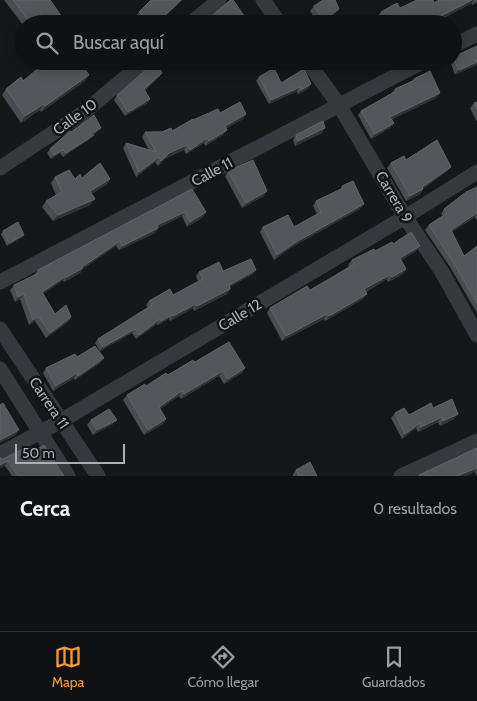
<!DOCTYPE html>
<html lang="es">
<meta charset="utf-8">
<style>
:root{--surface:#101112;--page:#1e1f20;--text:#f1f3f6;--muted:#9c9d9f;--line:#303132;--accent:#f59b32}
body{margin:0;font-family:Cabin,sans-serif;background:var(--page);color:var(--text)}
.scale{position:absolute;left:15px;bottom:12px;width:110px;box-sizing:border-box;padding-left:5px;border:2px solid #a8afb9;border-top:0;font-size:14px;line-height:18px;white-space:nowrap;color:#a8afb9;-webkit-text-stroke:4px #111213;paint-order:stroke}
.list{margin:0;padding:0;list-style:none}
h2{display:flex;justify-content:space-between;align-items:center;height:65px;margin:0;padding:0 20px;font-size:21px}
h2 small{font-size:16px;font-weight:400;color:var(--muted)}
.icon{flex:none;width:28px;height:28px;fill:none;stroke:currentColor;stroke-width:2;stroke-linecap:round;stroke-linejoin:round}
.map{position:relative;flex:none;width:477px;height:476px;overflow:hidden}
.search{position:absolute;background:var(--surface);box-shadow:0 2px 12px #0003;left:15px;right:15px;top:15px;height:55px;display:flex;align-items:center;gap:12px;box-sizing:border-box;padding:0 18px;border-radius:28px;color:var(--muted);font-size:19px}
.sheet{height:155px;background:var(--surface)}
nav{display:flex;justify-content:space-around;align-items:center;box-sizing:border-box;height:70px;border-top:1px solid var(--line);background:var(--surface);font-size:14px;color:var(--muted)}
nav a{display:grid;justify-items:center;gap:2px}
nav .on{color:var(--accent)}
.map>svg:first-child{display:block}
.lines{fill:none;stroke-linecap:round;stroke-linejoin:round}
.minor{stroke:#37393e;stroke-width:15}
.wall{fill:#494c50}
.shaded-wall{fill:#303335}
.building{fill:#53575b;stroke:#61656a}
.labels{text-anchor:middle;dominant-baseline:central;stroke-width:5;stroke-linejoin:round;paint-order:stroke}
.street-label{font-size:15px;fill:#a8afb9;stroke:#111213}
</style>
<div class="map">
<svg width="477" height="476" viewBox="0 0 477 476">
<rect width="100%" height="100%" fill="#161718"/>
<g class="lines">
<path class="minor" d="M263,0L280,24
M190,24L219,0
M453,46L477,34
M307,61L339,105L405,217L442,272L477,335
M0,168L83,113L145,61
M0,282L424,61
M0,329L98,476
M0,369L68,476
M0,454L61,421L405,217L477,172
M401,476L477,441"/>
</g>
<path class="wall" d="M4,0H50L67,24H24V26Z
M151,0H182L157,24H143L136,16L139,12Z
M439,0H477V2L472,5V3L438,21L436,24H381L377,17L381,12L434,3Z
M314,6L336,13L321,24H319L310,11Z
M477,46L455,75L450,61H453V58Z
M159,77L145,90L147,103L125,116L114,100L117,95Z
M259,77L281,83L308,89L298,94L297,91L269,104L256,81Z
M414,79L436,98L392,119L390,128L371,139L358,115L361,111L392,93L395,89L412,81Z
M23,81H85L41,112L40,110L21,123L2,95L6,89Z
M477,102V122L470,108L474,103Z
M220,113L246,114L243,119L226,128L227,130L223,135L205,146L204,143L186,154L184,150L166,158L158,166L155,162L136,177L123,148L126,143L149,150L142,137L145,132L172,131L193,120Z
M98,131L93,135H94L91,138L63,157L60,153L51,159L47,153L50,149L71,132Z
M322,133L295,146L293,140L296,135Z
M406,160L451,167L447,171L423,189L420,194L406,201L387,168L391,163Z
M228,171L267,191L264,196L242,208L225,176Z
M55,177L75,179L82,178L110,179L106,185L91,194L90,205L53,221L42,207L46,201L56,195L51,183Z
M342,186L360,209L292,247L274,260L260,232L263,227H294L317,214L313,206L316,201L340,190Z
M477,187V220L475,217L452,232L464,256L477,246V313L450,267L425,230L429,225L443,216L441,214L444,209Z
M192,189L203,217L187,227L182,216L158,228L155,233L119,250L116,246L83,268L80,273L64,282L63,280L43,294L55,314L71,317L68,322L46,338L35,321L29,325L20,299L15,302L10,290L14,285L34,275L38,270Z
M3,231L22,237L7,246L1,234Z
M393,244L420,246L416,251L401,260L406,269L403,274L388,282L387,279L366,292L367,294L363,299L325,321L324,319L282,341L267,313L270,308L310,290L331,278L349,267L348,265L352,260Z
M223,271L253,274L229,287L230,289L227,294L194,311L193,308L170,321L169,319L158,325L157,324L136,339L132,333L100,351L95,343L98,339L148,308L146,305L149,301L173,295L198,281L196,276L199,272Z
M77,357L100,363L75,380L74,378L53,391L43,373L46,368Z
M195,362L245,368L242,373L224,384L219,376L181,399L179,396L160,409L163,424L144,435L123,400L127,395Z
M433,408L458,414L454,419L440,426L438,422L418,432L416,428L402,439L391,418L395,413L409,415Z
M91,420L113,424L93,435L87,425Z
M477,448V476L475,472L465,476H418L419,475Z
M33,452L64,476H12L5,466L3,459Z
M296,470L317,476H293V474Z"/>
<path class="shaded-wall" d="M181,0H182L157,24H156Z
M472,0H474L472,3L438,21L436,24H430L439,17Z
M339,9L336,13L320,24L323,20Z
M477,62V65L455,75L459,70Z
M162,73L159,77L141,93L144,89Z
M89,75L85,81L41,112L45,106Z
M311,84L308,89L298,94L301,90Z
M300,87L297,91L269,104L271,100Z
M440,93L436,98L387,122L390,117Z
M150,99L147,103L125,116L128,112Z
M44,104L40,110L21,123L25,116Z
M246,114L243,119L222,131L225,126Z
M394,123L390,128L371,139L375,134Z
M101,128L98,131L86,139L89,135Z
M325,128L322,133L295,146L298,141Z
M227,130L223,135L205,146L209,141Z
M94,135L91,138L63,157L66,153Z
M207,138L204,143L186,154L190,150Z
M187,145L184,150L166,158L158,166L161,161L169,153Z
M63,150L60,153L51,159L54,155Z
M159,157L155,162L136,177L139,172Z
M451,167L447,171L423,189L420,194L406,201L410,196Z
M110,179L106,185L85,197L90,191Z
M267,191L264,196L242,208L246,203Z
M95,199L90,205L53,221L58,215Z
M364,204L360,209L292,247L274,260L277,255L296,242Z
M185,212L182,216L153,230L157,225Z
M206,212L203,217L187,227L190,222Z
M477,213L475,217L447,235L451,230Z
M158,228L155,233L119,250L122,246Z
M24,235L22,237L7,246L9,243Z
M120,241L116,246L83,269V268L80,273L64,282L67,277Z
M420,246L416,251L397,263L400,258Z
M406,269L403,274L388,282L392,277Z
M256,270L253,274L226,289L229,285Z
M390,275L387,279L361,294L364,289Z
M66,276L63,280L39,297L42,292Z
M230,289L227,294L194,311L197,306Z
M24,294L20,299L15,302L18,297Z
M367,294L363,299L325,321L329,316Z
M196,304L193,308L170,321L173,316Z
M327,314L324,319L282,341L286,336Z
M172,315L169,319L158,325L161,321Z
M39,317L35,321L29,325L33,320Z
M71,317L68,322L46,338L50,333Z
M160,319L157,324L136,339L139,335Z
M135,329L132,333L100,351L103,347Z
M104,358L100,363L75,380L78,376Z
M245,368L242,373L224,384L228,379Z
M223,371L219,376L181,399L184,394Z
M77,373L74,378L53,391L56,386Z
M182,391L179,396L156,412L159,407Z
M458,414L454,419L440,426L443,421Z
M442,417L438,422L418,432L421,427Z
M166,419L163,424L144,435L148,430Z
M117,420L113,424L93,435L97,430Z
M420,423L416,428L402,439L405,434Z
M19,430L16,435L0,443V440Z
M8,461L5,466L0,468V465Z
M477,468L475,472L465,476H457Z"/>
<path class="building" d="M13,0H50L67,24H31Z
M151,0H181L156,24H149L139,12Z
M230,0H233L247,20L244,24H202L228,2Z
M323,0H335L339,9L323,20L314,6Z
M417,0H433L434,3L439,0H472L439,17L440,19L430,24H387L381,12L397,3L400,8Z
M477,46V62L459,70L453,57Z
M47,61H79L89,75L45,106L44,104L25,116L6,89L21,77L23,81Z
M155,62L162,73L144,89L150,99L128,112L117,95Z
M274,68L281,83L304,69L311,84L301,90L300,87L271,100L259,77Z
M430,71L440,93L390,117L394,123L375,134L361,111L396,91L395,89L415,80L414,79Z
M240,102L246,114L225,126L227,130L209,141L207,138L190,150L187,145L169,153L161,161L159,157L139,172L126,143L156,152L145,132H162L171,128L172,131L193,119V120L218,109L220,113Z
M477,102V110L474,103Z
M94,115L101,128L89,135H94L66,153L63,150L54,155L50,149L70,131L71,132Z
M323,121L325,128L298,141L296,135Z
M437,140L451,167L422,187L423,189L410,196L391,163L404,156L406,160Z
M253,160L267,191L246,203L228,171Z
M100,163L110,179L90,191L95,199L58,215L46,201L62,192L55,177L69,170L75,179L80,174L82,178Z
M353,181L364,204L296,242L277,255L263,227L288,215L294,227L321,212L316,201L343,188L342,186Z
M477,187V213L451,230L464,256L477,246V303L453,262L429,225L447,213L444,209L466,192Z
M192,189L206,212L190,222L185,212L157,225L158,228L122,246L120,241L82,267L83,268L67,277L66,276L42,292L55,314L66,305L71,317L50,333L39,317L33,320L24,294L18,297L14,285L39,273L38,270Z
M18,222L24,235L9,243L3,231Z
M411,232L420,246L400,258L406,269L392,277L390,275L364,289L367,294L329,316L327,314L286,336L270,308L307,286L310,290L331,278L354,264L352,260L374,249L375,251L392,242L393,244Z
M251,259L256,270L229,285L230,289L197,306L196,304L173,316L172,315L161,321L160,319L139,335L135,329L103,347L98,339L152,305L149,301L170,289L173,295L203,279L199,272L219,262L223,271Z
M229,342L245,368L228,379L223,371L184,394L182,391L159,407L166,419L148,430L127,395L145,384L146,386L166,373L168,375L193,360L195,362Z
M95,346L104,358L78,376L77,373L56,386L46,368L75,354L77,357Z
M452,399L458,414L443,421L442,417L421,427L420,423L405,434L395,413L404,408L409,415L431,403L433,408Z
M3,403L19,430L0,440V405Z
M109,409L117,420L97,430L91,420Z
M44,445L64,476H18L8,461L0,465V458L3,459L29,446L33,452Z
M477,448V468L457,476H420L419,475Z
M310,462L317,476H299L296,470Z"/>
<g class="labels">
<g class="street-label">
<text transform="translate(75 117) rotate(-36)">Calle 10</text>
<text transform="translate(212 172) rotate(-28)">Calle 11</text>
<text transform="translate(394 197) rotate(59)">Carrera 9</text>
<text transform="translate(240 315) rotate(-31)">Calle 12</text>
<text transform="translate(49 403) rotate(56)">Carrera 11</text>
</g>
</g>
</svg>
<div class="scale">50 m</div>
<div class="search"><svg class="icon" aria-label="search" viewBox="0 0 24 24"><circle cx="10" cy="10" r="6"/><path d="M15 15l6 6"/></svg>Buscar aquí</div>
</div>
<section class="sheet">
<h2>Cerca<small>0 resultados</small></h2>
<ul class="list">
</ul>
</section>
<nav>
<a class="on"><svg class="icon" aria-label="map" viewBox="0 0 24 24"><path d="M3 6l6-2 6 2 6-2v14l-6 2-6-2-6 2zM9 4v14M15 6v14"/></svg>Mapa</a>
<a><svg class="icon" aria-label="directions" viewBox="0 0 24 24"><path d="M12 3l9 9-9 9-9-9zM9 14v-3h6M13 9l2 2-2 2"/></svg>Cómo llegar</a>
<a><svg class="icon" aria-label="saved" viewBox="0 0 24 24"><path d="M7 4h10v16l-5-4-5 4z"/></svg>Guardados</a>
</nav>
